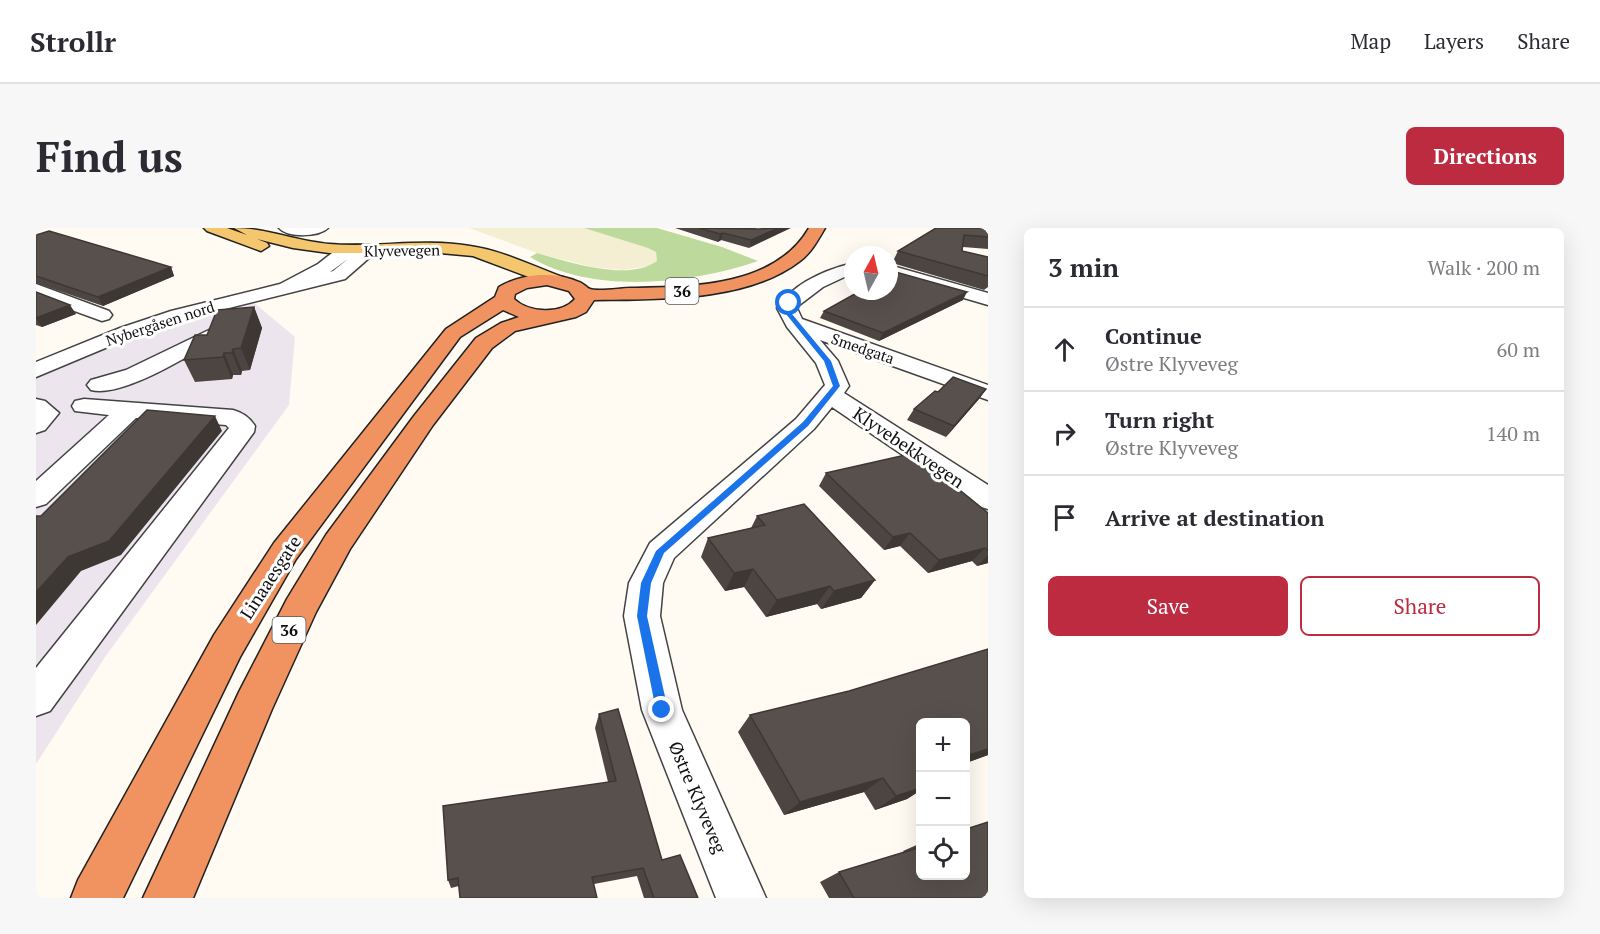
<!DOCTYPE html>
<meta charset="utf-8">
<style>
:root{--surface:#fff;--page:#f7f7f7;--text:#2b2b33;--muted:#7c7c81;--line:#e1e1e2;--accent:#bd2b41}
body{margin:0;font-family:"PT Serif",serif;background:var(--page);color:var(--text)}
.controls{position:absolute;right:18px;bottom:18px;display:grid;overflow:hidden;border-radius:9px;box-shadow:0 6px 24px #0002}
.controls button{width:54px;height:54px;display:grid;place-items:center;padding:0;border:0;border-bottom:2px solid var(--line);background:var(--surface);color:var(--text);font:30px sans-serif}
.compass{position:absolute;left:808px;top:18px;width:54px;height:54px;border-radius:50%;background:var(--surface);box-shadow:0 6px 24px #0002;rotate:8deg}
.stop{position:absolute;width:18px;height:18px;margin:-14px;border:4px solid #1a73e8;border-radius:50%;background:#fff}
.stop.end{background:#1a73e8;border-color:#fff;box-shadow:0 2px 6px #0008}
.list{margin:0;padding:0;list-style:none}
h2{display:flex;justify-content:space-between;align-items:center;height:78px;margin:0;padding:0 24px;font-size:26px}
h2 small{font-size:20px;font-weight:400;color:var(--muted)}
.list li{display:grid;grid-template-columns:39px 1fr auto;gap:18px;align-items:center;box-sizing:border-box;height:84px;padding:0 24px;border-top:2px solid var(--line)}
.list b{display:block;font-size:22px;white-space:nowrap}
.list p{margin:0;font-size:20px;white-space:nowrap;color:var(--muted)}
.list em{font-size:20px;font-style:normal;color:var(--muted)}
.actions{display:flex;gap:12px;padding:18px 24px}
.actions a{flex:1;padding:14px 0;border:2px solid var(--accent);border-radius:9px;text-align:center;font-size:21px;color:var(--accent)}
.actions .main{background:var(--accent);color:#fff}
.icon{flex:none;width:33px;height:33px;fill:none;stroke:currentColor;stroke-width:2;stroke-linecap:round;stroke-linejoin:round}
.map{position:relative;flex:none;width:952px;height:670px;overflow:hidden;border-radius:9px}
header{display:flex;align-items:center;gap:36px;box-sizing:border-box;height:84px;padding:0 30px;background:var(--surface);border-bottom:2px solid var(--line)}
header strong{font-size:28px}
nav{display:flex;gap:33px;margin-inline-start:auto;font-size:21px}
.intro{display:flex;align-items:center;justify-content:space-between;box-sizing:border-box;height:144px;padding:0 36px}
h1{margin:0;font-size:42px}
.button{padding:15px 27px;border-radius:9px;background:var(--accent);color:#fff;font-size:21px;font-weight:700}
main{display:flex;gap:36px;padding:0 36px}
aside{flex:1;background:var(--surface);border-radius:9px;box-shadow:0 6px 24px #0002}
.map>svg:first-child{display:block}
.industrial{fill:#ece5ee}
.farmland{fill:#f4eed3}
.forest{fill:#bed99c}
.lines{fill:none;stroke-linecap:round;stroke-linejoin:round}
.minor-casing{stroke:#434343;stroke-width:3}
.major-casing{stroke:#212121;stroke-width:3}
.highway-casing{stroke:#212121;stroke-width:3}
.minor{fill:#fff;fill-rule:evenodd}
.major{fill:#f4c66e;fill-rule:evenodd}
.highway{fill:#f09360;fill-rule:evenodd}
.wall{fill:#4c4541}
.shaded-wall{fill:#3e3835}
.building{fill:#58504c;stroke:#3e3835;stroke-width:1.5}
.route{fill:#1a73e8}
.labels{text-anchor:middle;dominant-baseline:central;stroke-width:6;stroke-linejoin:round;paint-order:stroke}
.far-street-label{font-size:15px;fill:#101010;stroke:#fff}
.shield{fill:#fff;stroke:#585858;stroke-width:1.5}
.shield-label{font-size:16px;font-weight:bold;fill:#101010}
.street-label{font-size:18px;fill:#101010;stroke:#fff}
</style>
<header>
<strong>Strollr</strong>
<nav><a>Map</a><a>Layers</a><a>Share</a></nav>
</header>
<div class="intro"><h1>Find us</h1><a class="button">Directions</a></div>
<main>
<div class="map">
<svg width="952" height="670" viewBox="0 0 952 670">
<rect width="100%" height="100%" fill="#fffbf3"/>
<path class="industrial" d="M217,74L259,109L253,177L69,429L0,536V148L74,116L140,93Z"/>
<path class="farmland" d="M433,0H548L612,20L620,24L621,33L613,38L587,42L556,39L501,25Z"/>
<path class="forest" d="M548,0H621L686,19L722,33C655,56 557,67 494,29L501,25C533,34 592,54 621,33L620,24L612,20Z"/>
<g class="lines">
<defs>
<path id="minor" d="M243,0H292C283,9 252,10 243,0Z
M321,17L327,18L333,30L309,51L149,91L98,108L0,149V134L84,100L135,83L244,56L282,36L296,25ZM312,31L297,43L294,44Z
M817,35V45L787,59L762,78L761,80L766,91L952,157V172L784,112L802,133L813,158L808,165L952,257V281L942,278L796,179L778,201L638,330L627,355L624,388L646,482L730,670H680L606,482L588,388L593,355L614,315L760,191L789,157L780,135L751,99L741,80C758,55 789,42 817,35Z
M853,37L952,65V77L853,48Z
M0,56L73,83L76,87L73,91L66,93L0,69Z
M173,102L180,104L184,108L180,112C152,128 86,170 55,162L51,157L55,152L90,142Z
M0,171L9,173L23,185L9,202L0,205Z
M48,171L197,182C207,185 213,189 219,198L218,204L14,483L0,488V440L193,200L190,197L100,190L10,276L0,279V253L73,187L39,183L36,178L39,173Z"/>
<path id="major" d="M168,0H191L211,7L198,0C230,0 260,13 293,16C340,20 388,10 434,18C468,23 498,39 529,50L532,54L529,58H517L437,28L404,25H293L257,20L221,11L231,15L233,18L225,23L171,3Z"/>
<path id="highway" d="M773,0H789C782,12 775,25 764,33C711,74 622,71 558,72L550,84L540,89L479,103L456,120L397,197L314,321L280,384L236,481L157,670H107L203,464L251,371L290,307L378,188L440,110L465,95L483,89L467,82L424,109L260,331L204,429L87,670H35L42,652L178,407L238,315L410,101L459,69L463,59C487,45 518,43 543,54C547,55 551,60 554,61C562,64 585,60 595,60C655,59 739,59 773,0ZM511,57L533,63L539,71C525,87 493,85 478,71L479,66L491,60Z"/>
</defs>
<use href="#minor" class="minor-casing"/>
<use href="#major" class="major-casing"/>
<use href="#highway" class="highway-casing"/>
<use href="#minor" class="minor"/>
<use href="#major" class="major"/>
<use href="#highway" class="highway"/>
</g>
<path class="wall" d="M639,0H720L713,20L685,12L682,14Z
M952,0V21L927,19L926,23L952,29V59L948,62L856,35L862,23Z
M0,7L135,39L138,48L67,78L0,55Z
M853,63L927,72L843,113L784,90L788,83Z
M0,64L40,86L6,99L0,97Z
M218,79L226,100L214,142L206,143L205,147H197L196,151L159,154L148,132L171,107Z
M950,161L943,171L910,209L871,192L878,181L902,164Z
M790,245L952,285V335L941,338L936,333L892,345L864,318L848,322L783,258Z
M721,288L839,352L825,370L785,381L781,376L730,389L708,359L689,363L665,329L672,310L715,300Z
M952,421V527L930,535L885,495V562L871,571L839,582L828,564L748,587L702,504L714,487L813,463Z
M563,486L626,632L662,670H608L601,648L558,656L423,658L415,660L412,652L572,554L559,500Z
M885,615V648L952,670H793L784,654L803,644L868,624L867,623Z"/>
<path class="shaded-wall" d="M742,0H755L713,20L715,12Z
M687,5L685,12L682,14L684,6Z
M135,39L138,48L67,78L62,69Z
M931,64L927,72L843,113L847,105Z
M34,77L40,86L6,99L0,90Z
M218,79L226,100L214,142L205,120Z
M197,121L206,143L205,147L196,125Z
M188,125L197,147L196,151L187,129Z
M950,161L943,171L910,209L918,198Z
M179,188L186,203L85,327L45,343L0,397V364L32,329Z
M874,305L864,318L848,322L857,309Z
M949,320L936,333L892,345L903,332Z
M952,327V335L941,338Z
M717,341L708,359L689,363L698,345Z
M839,352L825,370L785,381L798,363Z
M794,358L781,376L730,389L741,372Z
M952,521V527L930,535V528Z
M847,550L828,564L748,587L764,574Z
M885,560V562L871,571L839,582L860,568Z"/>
<path class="building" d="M663,0L723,1L742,0L715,12L687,5L684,6Z
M900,0H952V9L928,7L926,23L952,29V48L862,23Z
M13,3L135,39L62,69L0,48V7Z
M854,31L856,43L931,64L847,105L788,83L824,63H853V32Z
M0,64L34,77L0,90Z
M218,79L205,120L197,121L196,125H188L187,129L148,132L159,107H171L181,82Z
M917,149L950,161L918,198L878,181L899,163L902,164Z
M111,182L179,188L73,313L32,329L0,364V288H5Z
M878,225L952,285V323L949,320L903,332L874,305L857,309L790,245Z
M768,276L839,352L798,363L794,358L741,372L717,341L698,345L672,310L729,297L721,288Z
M952,421V521L930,528V495H885V543H883L885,546V560L860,568L847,550L764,574L714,487L813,463Z
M582,481L626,632L644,627L662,670H618L607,640L556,649L561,670H424L422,650L412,652L407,578L580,553L563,486Z
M952,594V670H818L803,644L885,619V648H930V601Z"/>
<path class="route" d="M753,73L756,75V86L795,133L804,158L772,198L628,325L615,355L611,388L632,482L626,488L620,482L601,388L605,355L620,323L767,194L797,158L788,133L750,86V75Z"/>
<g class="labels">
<g class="far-street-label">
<text transform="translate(366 22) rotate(-1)">Klyvevegen</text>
<text transform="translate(124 95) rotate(-18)">Nybergåsen nord</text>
<text transform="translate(827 120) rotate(19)">Smedgata</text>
</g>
<g class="shield">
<rect x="629.5" y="50" width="33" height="26" rx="4.5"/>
<rect x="236.5" y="389" width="33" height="26" rx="4.5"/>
</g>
<g class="shield-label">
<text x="646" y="63">36</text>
<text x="253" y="402">36</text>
</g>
<g class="street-label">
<text transform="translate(873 219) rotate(34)">Klyvebekkvegen</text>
<text transform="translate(234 349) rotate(-57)">Linaaesgate</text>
<text transform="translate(662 569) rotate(67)">Østre Klyveveg</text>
</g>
</g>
</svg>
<div class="controls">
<button>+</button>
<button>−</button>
<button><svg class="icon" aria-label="locate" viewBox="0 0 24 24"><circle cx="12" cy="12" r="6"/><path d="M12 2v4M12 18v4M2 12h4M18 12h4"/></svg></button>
</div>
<svg class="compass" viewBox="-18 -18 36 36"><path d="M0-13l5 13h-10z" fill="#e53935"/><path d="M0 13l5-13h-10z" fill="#7c7c81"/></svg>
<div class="stop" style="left:753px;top:75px"></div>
<div class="stop end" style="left:626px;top:482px"></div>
</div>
<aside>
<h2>3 min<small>Walk · 200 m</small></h2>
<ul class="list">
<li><svg class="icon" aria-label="ahead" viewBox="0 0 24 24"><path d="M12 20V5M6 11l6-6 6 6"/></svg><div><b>Continue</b><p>Østre Klyveveg</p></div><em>60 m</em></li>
<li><svg class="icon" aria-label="right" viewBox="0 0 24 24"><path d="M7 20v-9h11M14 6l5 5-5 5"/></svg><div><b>Turn right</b><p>Østre Klyveveg</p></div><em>140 m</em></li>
<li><svg class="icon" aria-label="arrive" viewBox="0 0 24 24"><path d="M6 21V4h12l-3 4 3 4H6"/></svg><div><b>Arrive at destination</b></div></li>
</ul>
<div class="actions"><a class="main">Save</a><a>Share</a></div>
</aside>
</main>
